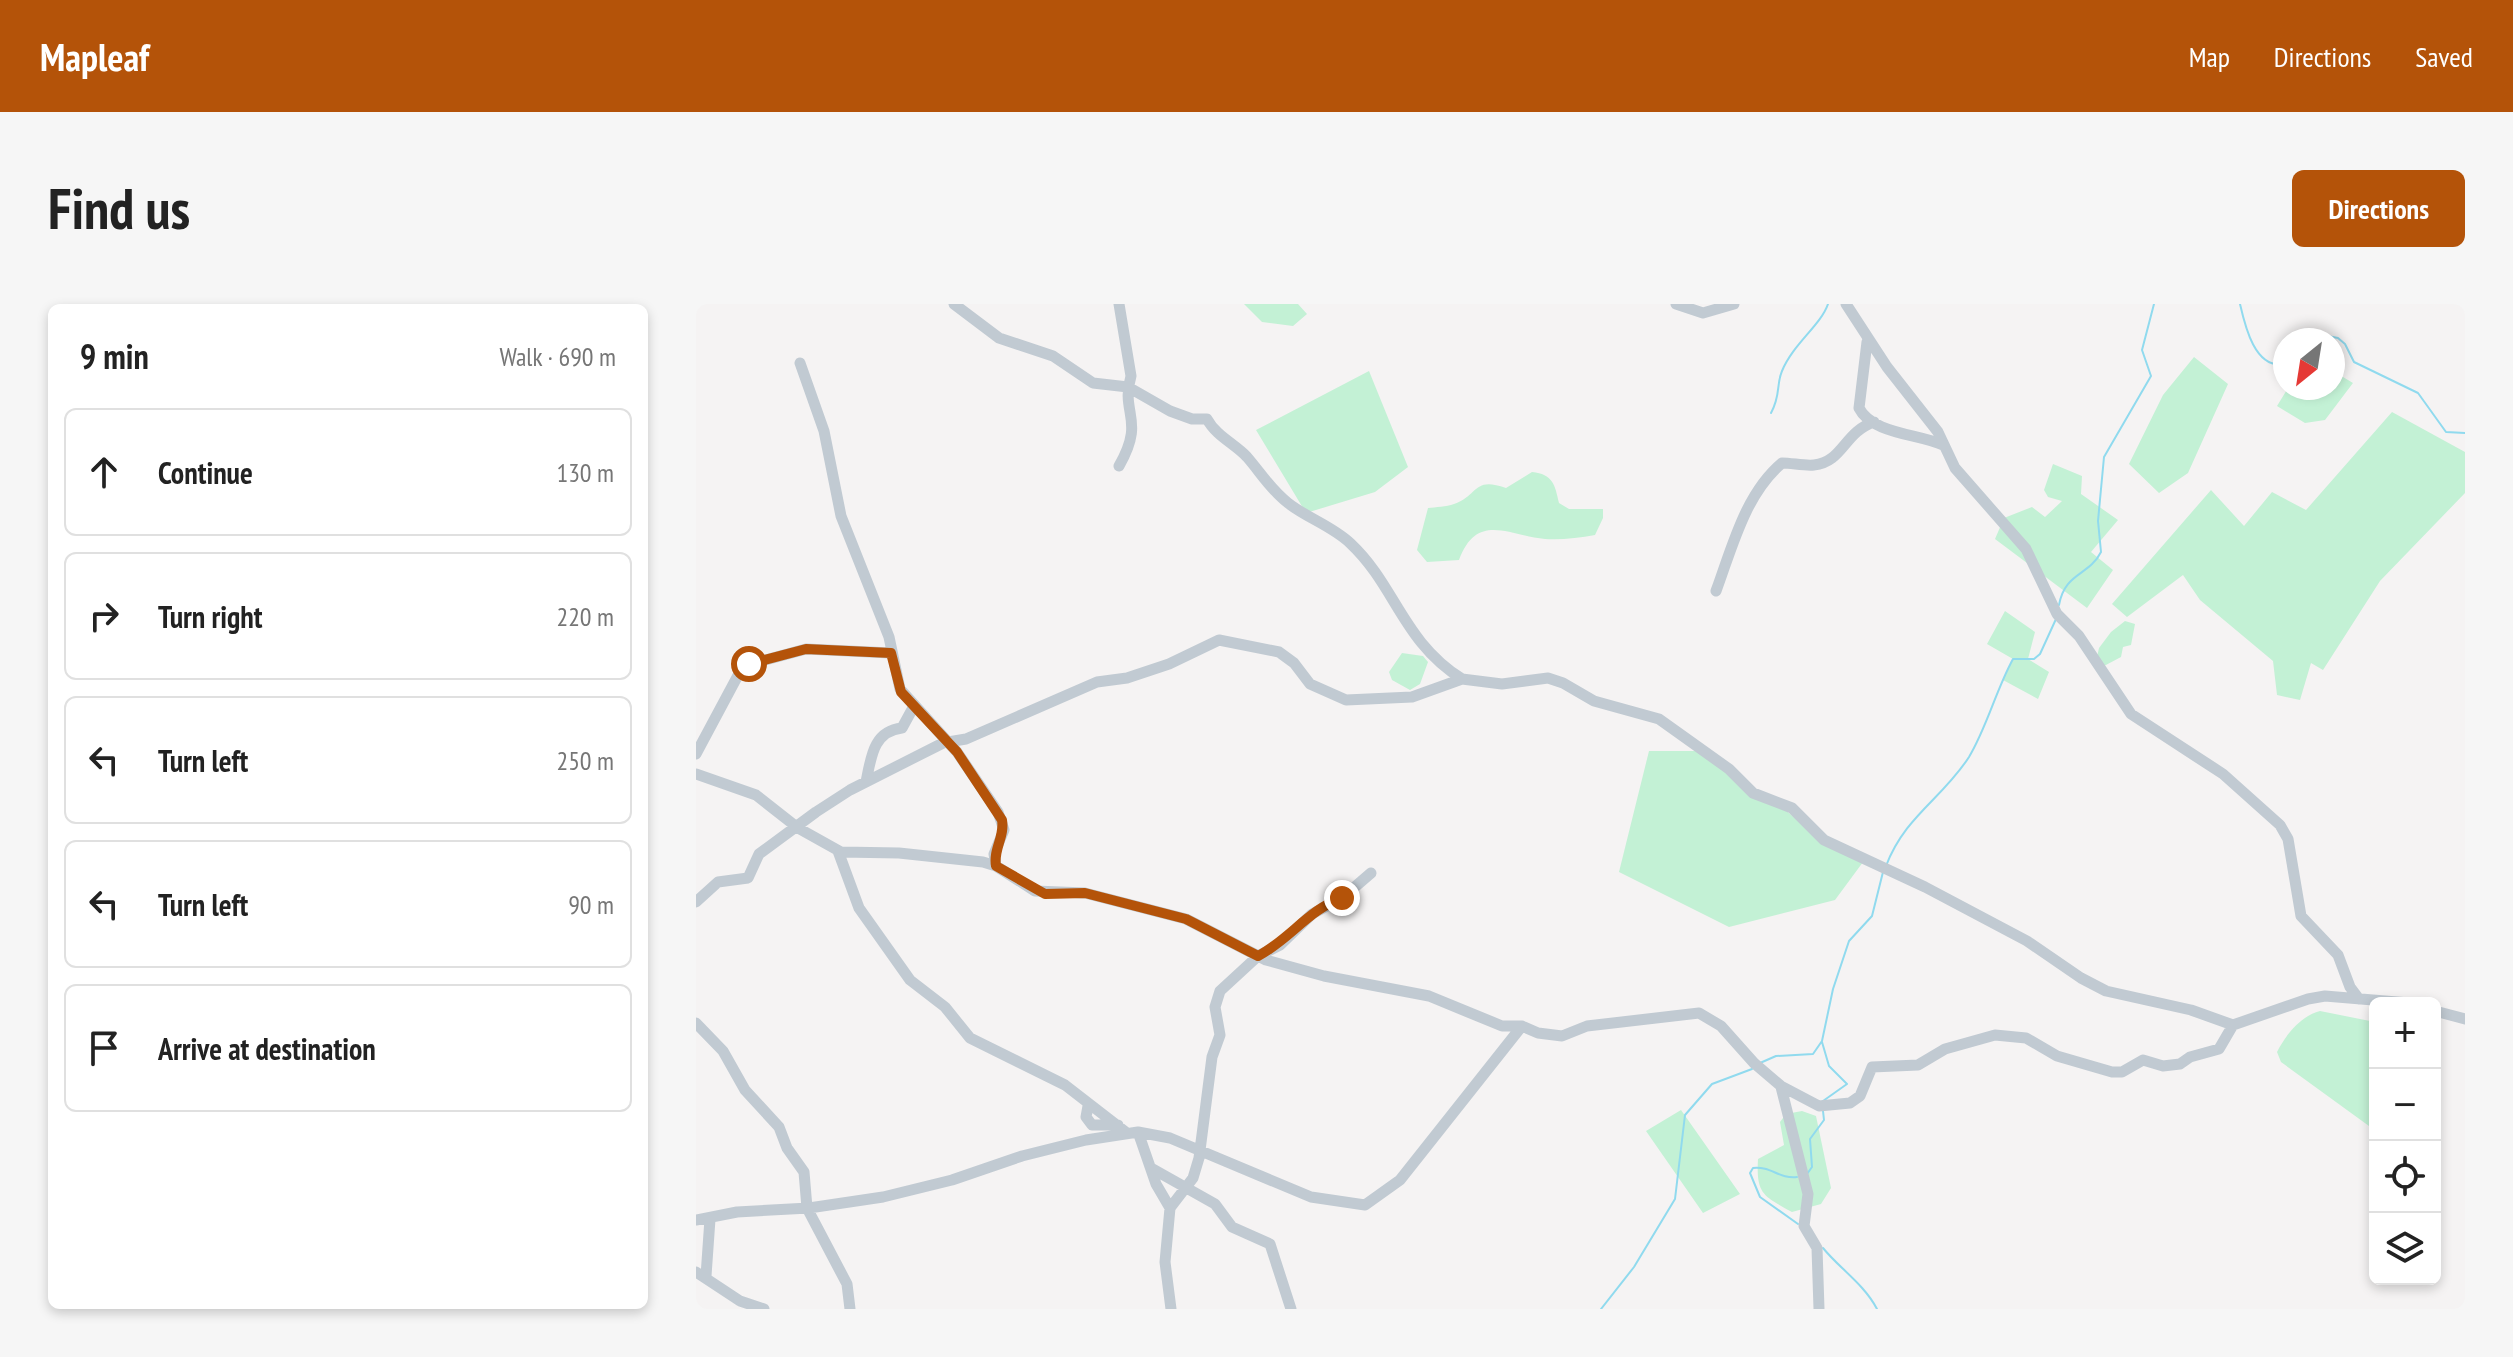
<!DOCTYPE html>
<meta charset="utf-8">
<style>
:root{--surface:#fff;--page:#f6f6f6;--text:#222;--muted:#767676;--line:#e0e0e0;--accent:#b45309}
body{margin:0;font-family:"PT Sans Narrow",sans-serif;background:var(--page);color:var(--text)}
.controls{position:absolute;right:24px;bottom:24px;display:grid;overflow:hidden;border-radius:12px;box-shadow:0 4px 12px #0003}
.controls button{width:72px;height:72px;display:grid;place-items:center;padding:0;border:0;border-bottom:2px solid var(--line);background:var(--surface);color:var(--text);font:40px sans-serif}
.compass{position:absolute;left:1577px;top:24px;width:72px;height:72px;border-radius:50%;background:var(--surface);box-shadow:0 4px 12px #0003;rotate:210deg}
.stop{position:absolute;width:24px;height:24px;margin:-18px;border:6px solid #b45309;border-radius:50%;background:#fff}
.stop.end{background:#b45309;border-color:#fff;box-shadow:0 2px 8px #0008}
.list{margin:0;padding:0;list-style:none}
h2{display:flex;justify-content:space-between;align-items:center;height:104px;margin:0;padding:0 32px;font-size:34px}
h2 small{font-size:26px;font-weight:400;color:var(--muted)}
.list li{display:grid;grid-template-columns:52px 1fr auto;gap:24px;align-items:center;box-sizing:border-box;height:128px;margin:0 16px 16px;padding:0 16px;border:2px solid var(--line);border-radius:12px}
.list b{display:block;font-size:30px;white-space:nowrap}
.list em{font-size:26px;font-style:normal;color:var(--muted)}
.icon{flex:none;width:44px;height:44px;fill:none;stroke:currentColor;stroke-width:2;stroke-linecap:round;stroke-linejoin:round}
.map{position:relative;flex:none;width:1769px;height:1005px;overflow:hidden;border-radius:12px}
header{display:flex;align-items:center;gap:48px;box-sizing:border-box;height:112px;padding:0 40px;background:var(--accent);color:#fff}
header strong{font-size:38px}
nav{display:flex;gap:44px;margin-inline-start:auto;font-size:28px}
.intro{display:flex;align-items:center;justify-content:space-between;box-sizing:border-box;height:192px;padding:0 48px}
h1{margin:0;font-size:56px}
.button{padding:20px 36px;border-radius:12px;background:var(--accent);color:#fff;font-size:28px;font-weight:700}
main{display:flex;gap:48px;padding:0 48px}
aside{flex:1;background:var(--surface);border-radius:12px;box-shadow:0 4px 12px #0003}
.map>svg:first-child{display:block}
.green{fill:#c3f1d5}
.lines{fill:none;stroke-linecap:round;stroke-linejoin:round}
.stream{stroke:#90daee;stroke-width:2}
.minor{stroke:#c1cad2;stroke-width:11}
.route{stroke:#b45309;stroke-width:10}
</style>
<header>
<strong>Mapleaf</strong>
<nav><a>Map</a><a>Directions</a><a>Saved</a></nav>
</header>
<div class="intro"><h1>Find us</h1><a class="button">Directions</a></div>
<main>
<aside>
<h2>9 min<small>Walk · 690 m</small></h2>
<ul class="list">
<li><svg class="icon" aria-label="ahead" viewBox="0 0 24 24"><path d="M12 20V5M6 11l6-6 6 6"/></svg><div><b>Continue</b></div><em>130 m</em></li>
<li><svg class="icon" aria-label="right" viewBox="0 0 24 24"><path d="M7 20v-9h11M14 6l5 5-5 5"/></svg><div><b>Turn right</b></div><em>220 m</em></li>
<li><svg class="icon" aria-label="left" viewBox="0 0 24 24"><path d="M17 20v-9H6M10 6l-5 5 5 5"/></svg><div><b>Turn left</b></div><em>250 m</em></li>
<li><svg class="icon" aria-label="left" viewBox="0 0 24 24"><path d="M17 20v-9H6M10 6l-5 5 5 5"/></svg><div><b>Turn left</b></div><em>90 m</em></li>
<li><svg class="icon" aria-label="arrive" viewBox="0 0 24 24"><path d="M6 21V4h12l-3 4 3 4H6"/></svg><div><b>Arrive at destination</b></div></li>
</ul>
</aside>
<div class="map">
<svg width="1769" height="1005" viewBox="0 0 1769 1005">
<rect width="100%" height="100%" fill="#f5f3f3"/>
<path class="green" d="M548,0H602L611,10L597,22L566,18Z
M1498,53L1532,80L1492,169L1463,189L1433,160L1467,91Z
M673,67L712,163L679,188L610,209L560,126Z
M1637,67L1657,79L1629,116L1609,119L1581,102L1592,84H1637Z
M1696,108L1769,148V189L1684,277L1627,366L1615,359L1604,396L1581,391L1577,357L1504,296L1487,271L1431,313L1416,300L1515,186L1548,222L1576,188L1610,206Z
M1357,160L1386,172L1385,190L1422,216L1395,248L1417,266L1391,304L1299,235L1308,214L1336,203L1349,213L1366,197L1352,193L1348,186Z
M836,168C857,170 859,181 863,199L873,205H907V214L899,231C883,234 865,236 849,235C811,231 781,208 763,256L731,258L721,246L732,204C740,203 750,203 758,200C783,191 777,172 810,184Z
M1309,307L1339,328L1332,355L1353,368L1342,395L1307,376L1317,355L1291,340Z
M1429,317L1439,320L1435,341L1427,343L1425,353L1408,362L1401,353L1403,344L1415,328Z
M706,349L727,352L732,358L724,380L714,386L696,376L693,368Z
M953,447H1007L1052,488L1078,496L1116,529L1170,554L1139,596L1033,623L923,568Z
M1624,707L1679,718V818L1673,822L1585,758L1581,748C1590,730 1605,712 1624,707Z
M985,806L1044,890L1007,909L950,827Z
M1106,807L1120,812L1135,884L1125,900L1096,908C1067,892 1060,890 1062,855L1088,841L1084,818L1090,810Z"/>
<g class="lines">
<path class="stream" d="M1544,0C1549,22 1559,66 1589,60
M1616,36L1621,30L1642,34L1649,40L1658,58L1722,89L1750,128L1769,129
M1075,109C1085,91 1080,81 1086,67C1097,40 1125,21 1132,0
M1363,301C1369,268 1393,272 1405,248L1402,217L1408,153L1455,72L1446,46L1458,0
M1190,562C1209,512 1246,495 1273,453C1291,423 1300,386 1317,355H1338L1344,350L1360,315
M1126,738L1133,762L1151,780L1127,797
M1064,759L1080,752L1117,750L1126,737L1137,685L1153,637L1176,612L1187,568
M1111,870L1116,863L1114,835L1128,816L1127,807
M1101,873C1083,875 1075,862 1057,864L1054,869L1064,893L1102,920
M1127,944C1144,965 1168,980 1181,1005
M905,1005L938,963L979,895L989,811L1016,780L1056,765"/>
<path class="minor" d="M258,0L303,34L357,52L397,79L432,83L474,107L496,115H511C520,132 539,140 551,153C565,169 574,185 592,199C611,214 636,222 654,239C700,282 706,337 766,375
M980,0L1007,9L1038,0
M1150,0L1191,63L1242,128L1259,164L1330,245L1361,310L1383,332L1435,410L1527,470L1584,521L1592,535L1605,612L1642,651L1654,683L1663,695
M1171,38L1163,104C1176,130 1223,130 1247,141
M104,59L128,127L145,212L193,333L204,385L261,448L302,508L308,526L298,550L300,562
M423,162C450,115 424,110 435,72L423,0
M1020,287C1036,244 1049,190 1086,159C1096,159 1108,162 1118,161C1147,158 1148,128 1178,118
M252,438L270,435L401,378L431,374L473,360L523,336L583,348L598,359L614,380L650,396L716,393L766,375L806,380L852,374L867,379L898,397L963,415L1033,465L1057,489L1096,504L1128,536L1229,583L1331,637L1385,674L1410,687L1495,706L1537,721
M0,450L47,362L110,345L195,349
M0,470L60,491L102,524L145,548L203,549L287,558L300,562L339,587L389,589L490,615L570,656L628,672L733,692L806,722H826L842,729L866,732L891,722L1003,709L1025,722L1058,759L1085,782L1123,802L1154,799L1164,792L1176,763L1222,761L1249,745L1299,731L1330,734L1361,752L1416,768H1426L1447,756L1467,762L1484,760L1494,753L1523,745L1537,721L1612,695L1629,692L1713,699
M170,478C175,454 177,427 206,424L218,402
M142,547L163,604L214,676L249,703L274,734L369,781L431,829
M0,598L22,578L52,574L63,550L120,508L154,486L251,437
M1739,707L1769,715
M0,719L27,747L49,786L83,823L91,844L108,868L111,904L151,980L154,1005
M1085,783L1112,890L1108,922L1121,944L1123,1005
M392,802L390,813L396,821H422
M442,828L460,880L474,904L469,958L475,1005
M455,864L519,900L536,923L574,940L595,1005
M474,904L497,874L503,854L516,753L524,731L519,703L524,687L562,652L584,641L616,610L646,594L675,569
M0,916L41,908L113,904L187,893L256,876L326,852L390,836L442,828L474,834L615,893L669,901L704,876L826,722
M0,968L44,997L68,1005
M10,972L14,915"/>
</g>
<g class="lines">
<path class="route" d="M53,360L110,345L195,349L205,388L261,448L306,516C309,533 297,545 300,562L349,590L389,589L490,615L562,652C593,636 613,605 646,594"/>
</g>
</svg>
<div class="controls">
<button>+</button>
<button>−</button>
<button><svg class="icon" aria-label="locate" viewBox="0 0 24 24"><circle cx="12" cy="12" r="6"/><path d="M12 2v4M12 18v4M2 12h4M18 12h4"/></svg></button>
<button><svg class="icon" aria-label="layers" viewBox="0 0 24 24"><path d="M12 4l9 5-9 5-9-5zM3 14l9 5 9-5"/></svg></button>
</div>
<svg class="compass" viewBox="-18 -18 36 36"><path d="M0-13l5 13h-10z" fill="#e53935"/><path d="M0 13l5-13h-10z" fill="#767676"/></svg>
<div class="stop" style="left:53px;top:360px"></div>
<div class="stop end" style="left:646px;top:594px"></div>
</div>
</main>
